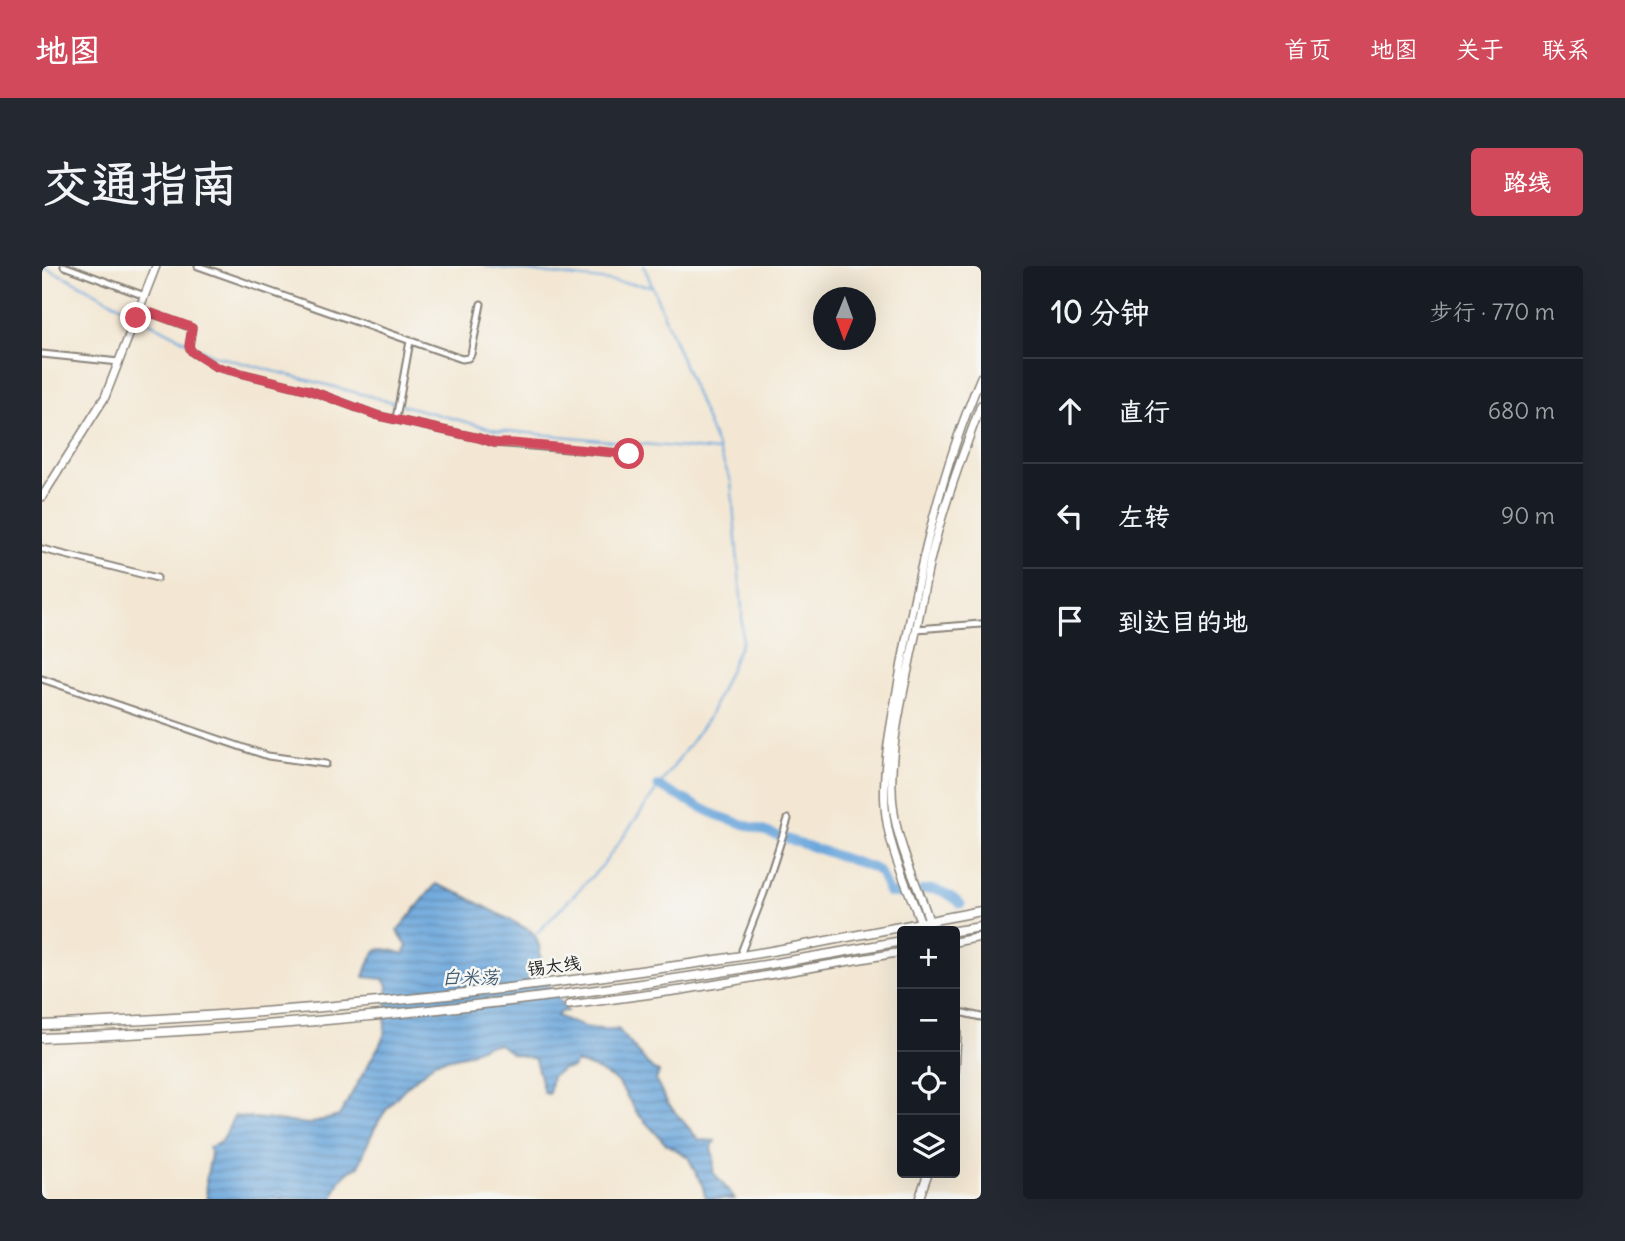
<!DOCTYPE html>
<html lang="zh">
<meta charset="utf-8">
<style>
:root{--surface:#171b24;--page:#242831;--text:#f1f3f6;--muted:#9ea1a6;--line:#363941;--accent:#d1495b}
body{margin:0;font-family:Delius,"LXGW WenKai TC",sans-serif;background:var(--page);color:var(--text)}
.controls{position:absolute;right:21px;bottom:21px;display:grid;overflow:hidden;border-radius:7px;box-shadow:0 7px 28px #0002}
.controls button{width:63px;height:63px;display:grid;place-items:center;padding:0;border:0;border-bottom:2px solid var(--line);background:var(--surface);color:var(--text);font:35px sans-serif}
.compass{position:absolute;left:771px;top:21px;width:63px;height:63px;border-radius:50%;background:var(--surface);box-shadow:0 7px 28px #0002;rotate:181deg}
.stop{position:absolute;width:21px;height:21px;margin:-16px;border:5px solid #d1495b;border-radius:50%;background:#fff}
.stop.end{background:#d1495b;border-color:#fff;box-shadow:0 2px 7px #0008}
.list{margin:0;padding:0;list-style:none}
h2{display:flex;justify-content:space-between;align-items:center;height:91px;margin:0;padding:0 28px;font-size:30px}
h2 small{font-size:23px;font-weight:400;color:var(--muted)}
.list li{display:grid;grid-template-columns:46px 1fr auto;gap:21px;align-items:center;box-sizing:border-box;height:105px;padding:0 28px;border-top:2px solid var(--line)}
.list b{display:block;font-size:26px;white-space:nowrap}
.list em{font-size:23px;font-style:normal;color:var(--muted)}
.icon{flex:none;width:38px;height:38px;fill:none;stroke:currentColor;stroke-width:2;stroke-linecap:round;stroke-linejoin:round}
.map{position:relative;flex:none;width:939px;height:933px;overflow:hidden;border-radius:7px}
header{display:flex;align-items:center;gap:42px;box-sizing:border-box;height:98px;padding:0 35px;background:var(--accent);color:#fff}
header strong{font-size:33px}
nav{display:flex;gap:38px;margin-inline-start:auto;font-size:24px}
.intro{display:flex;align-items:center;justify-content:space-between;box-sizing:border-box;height:168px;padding:0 42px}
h1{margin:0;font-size:49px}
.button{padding:18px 32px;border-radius:7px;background:var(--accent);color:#fff;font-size:24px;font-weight:700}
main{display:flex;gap:42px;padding:0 42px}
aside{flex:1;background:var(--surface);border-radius:7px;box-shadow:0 7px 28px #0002}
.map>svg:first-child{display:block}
.water{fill:url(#water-rules);stroke:#44627c;stroke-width:2}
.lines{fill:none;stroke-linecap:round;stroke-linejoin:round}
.stream{stroke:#6ca7dc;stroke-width:2}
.river{stroke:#6ca7dc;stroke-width:9}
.street-casing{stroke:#888278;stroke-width:9}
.secondary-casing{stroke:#888278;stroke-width:10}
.primary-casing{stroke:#888278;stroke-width:11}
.street{stroke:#fff;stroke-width:5}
.secondary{stroke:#fff;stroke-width:7}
.primary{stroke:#fff;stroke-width:8}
.route{stroke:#d1495b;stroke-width:9}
.labels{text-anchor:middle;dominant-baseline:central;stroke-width:5;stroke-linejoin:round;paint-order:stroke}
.street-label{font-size:18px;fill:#1c1c1c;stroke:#f6f6f2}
.water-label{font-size:19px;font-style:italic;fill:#405b72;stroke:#f6f6f2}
</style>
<header>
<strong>地图</strong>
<nav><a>首页</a><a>地图</a><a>关于</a><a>联系</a></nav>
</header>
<div class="intro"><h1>交通指南</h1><a class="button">路线</a></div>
<main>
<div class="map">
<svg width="939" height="933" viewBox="0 0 939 933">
<defs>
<pattern id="water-rules" width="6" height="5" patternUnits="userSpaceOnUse" patternTransform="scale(1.75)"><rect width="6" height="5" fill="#6ca7dc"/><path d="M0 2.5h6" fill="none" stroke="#5887b2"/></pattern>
</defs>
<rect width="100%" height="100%" fill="#f6f6f2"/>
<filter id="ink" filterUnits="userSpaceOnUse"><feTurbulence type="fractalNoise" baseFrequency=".0143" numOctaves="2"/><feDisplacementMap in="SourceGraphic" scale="14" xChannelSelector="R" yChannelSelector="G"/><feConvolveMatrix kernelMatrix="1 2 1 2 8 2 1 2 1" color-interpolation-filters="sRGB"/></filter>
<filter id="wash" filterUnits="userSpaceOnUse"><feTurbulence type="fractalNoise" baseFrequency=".00686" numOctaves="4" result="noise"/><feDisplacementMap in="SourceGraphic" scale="28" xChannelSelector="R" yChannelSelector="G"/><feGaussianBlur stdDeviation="1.57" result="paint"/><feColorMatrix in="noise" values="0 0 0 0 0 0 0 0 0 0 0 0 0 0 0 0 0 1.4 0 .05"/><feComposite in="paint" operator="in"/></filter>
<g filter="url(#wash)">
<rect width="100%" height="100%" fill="#f3e7d3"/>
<path class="water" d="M394,618L421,629L489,665C500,678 499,691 498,707L525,745L518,746L515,750C544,762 543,764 576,763L611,804L617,806L614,815L626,838L657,874L673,875L669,883L672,891L671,906L693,933H664L660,918L646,891L623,877L595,847L576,816L552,802L534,796L531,802L520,803L510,810L507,828L502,827L493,793L469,787L457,778L444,779L426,788L392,796C386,805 378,808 371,815C342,840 329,865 317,900C301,906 295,918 291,933H165L164,913L169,889L167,881C184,878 185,863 192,850L267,858L297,850L342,771L346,719L341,713L322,711C332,683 331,678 362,688L365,680L355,665Z"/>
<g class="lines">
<path class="stream" d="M442,0L609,20
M0,1L28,13L91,47
M96,50L170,89L354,137
M360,139L455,164L675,185
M493,669L560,600L667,451L700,375V343L689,215L602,0"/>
<path class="river" d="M616,520L674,549L832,602L838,607L847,627L860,628
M880,624C897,621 907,628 919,638"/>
</g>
</g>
<g filter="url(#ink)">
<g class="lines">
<defs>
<path id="street" d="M22,0L103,30
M156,0L420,93L426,92L429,88L439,38
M98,43L150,62L147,81L150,86L174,101L267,124L337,150L437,172L452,177L587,188
M0,88L77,96
M354,153L368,75
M0,283L115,312
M875,363L939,358
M0,413L226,490L284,498
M700,684L722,627L746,553
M913,745L939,751"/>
<path id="secondary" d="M0,231L63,131L114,0
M888,658C877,620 858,586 852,547C844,496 859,439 869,389C876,358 881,326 888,295C901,241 920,190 939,139
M886,665L879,657C865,619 846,582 843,541C840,500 849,459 856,419C874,315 897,209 939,111
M913,676L939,671
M527,739L640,724L860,686
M913,741L915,768L913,805
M877,933L886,907"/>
<path id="primary" d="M913,665L939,661
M0,759C217,750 433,730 648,698C745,684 842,664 939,645
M0,772C289,761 576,728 860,675"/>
</defs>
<use href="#street" class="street-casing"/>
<use href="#secondary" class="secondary-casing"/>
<use href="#primary" class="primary-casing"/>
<use href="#street" class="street"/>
<use href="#secondary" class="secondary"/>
<use href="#primary" class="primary"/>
</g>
</g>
<g class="lines" filter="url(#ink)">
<path class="route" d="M94,52L98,43L146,60L150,62L147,80L150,86L174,101L267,124L337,150L437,172L452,177H471L587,188"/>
</g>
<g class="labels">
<g class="street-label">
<text transform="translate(512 700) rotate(-7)">锡太线</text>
</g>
<g class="water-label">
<text x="428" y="711">白米荡</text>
</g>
</g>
</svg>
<div class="controls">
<button>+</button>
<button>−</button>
<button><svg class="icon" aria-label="locate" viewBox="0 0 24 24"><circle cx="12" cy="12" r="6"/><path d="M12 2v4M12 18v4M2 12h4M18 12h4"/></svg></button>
<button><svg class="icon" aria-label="layers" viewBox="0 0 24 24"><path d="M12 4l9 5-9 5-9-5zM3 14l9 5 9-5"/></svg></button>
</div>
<svg class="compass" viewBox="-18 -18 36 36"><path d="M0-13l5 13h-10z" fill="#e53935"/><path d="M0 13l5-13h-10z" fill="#9ea1a6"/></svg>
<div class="stop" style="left:587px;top:188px"></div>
<div class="stop end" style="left:94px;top:52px"></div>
</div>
<aside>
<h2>10 分钟<small>步行 · 770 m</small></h2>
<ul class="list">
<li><svg class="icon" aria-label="ahead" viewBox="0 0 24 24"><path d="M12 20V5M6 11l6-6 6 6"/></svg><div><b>直行</b></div><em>680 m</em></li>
<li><svg class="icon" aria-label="left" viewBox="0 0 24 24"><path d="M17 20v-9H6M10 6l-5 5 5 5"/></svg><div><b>左转</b></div><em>90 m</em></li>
<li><svg class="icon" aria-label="arrive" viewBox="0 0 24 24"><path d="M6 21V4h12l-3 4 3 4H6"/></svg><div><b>到达目的地</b></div></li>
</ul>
</aside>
</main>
